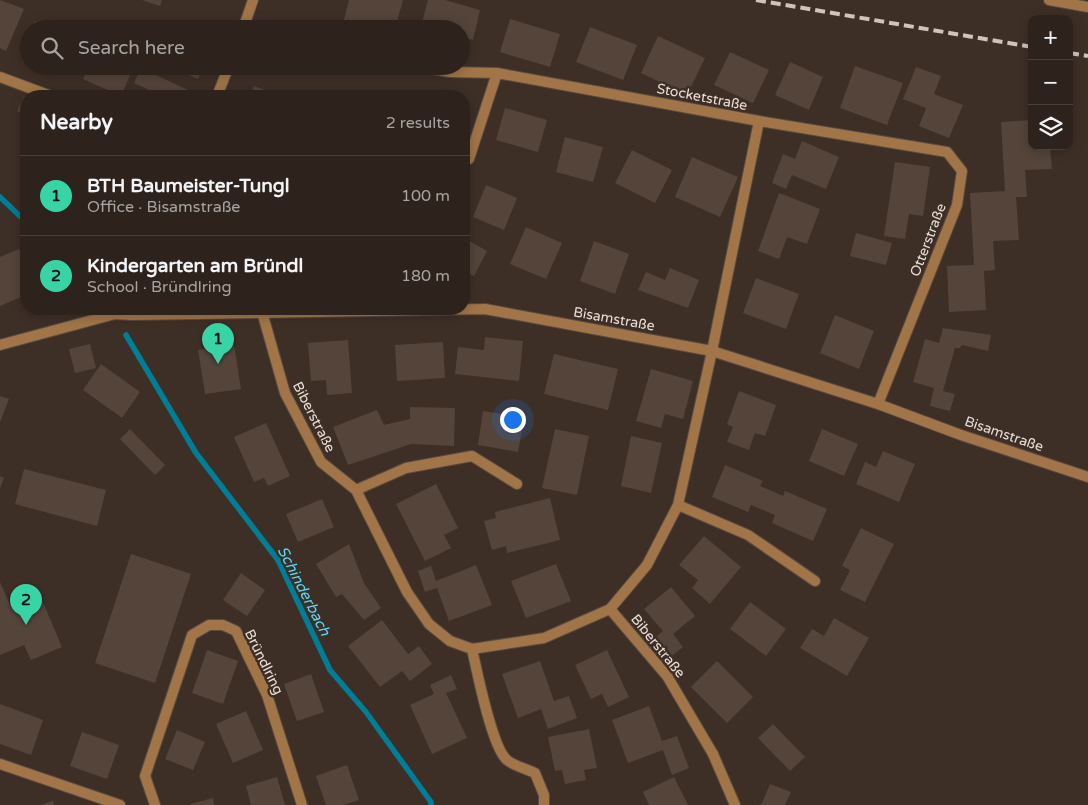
<!DOCTYPE html>
<meta charset="utf-8">
<style>
:root{--surface:#2e231c;--page:#3a2f29;--text:#f1f3f6;--muted:#a7a4a3;--line:#49403b;--accent:#38d4a6}
body{margin:0;font-family:"Varela Round",sans-serif;background:var(--page);color:var(--text)}
.controls{position:absolute;right:15px;top:15px;display:grid;overflow:hidden;border-radius:10px;box-shadow:0 2px 12px #0003}
.controls button{width:45px;height:45px;display:grid;place-items:center;padding:0;border:0;border-bottom:1px solid var(--line);background:var(--surface);color:var(--text);font:25px sans-serif}
.you{position:absolute;left:512px;top:419px;width:18px;height:18px;margin:-12px;border:4px solid #fff;border-radius:50%;background:#1a73e8;box-shadow:0 0 0 8px #1a73e833}
.badge{display:grid;place-items:center;width:32px;height:32px;border-radius:50%;background:var(--accent);color:#111;font-size:16px;font-weight:700}
.pin{position:absolute;translate:-50% -41px;filter:drop-shadow(0 1px 2px #0008)}
.pin::after{content:'';position:absolute;top:26px;width:18px;height:15px;background:inherit;clip-path:polygon(0 0,100% 0,50% 100%)}
.list{margin:0;padding:0;list-style:none}
h2{display:flex;justify-content:space-between;align-items:center;height:65px;margin:0;padding:0 20px;font-size:21px}
h2 small{font-size:16px;font-weight:400;color:var(--muted)}
.list li{display:grid;grid-template-columns:32px 1fr auto;gap:15px;align-items:center;box-sizing:border-box;height:80px;padding:0 20px;border-top:1px solid var(--line)}
.list b{display:block;font-size:19px;white-space:nowrap}
.list p{margin:0;font-size:16px;white-space:nowrap;color:var(--muted)}
.list em{font-size:16px;font-style:normal;color:var(--muted)}
.icon{flex:none;width:28px;height:28px;fill:none;stroke:currentColor;stroke-width:2;stroke-linecap:round;stroke-linejoin:round}
.map{position:relative;flex:none;width:1088px;height:805px;overflow:hidden}
.search{position:absolute;background:var(--surface);box-shadow:0 2px 12px #0003;left:20px;top:20px;width:450px;height:55px;display:flex;align-items:center;gap:12px;box-sizing:border-box;padding:0 18px;border-radius:28px;color:var(--muted);font-size:19px}
.panel{position:absolute;background:var(--surface);box-shadow:0 2px 12px #0003;left:20px;top:90px;width:450px;height:225px;border-radius:20px}
.map>svg:first-child{display:block}
.lines{fill:none;stroke-linecap:round;stroke-linejoin:round}
.stream{stroke:#007d97;stroke-width:5.5}
.building{fill:#54443a}
.service-casing{stroke:#594b42;stroke-width:12}
.minor-casing{stroke:#594b42;stroke-width:12}
.service{stroke:#a17547;stroke-width:10}
.minor{stroke:#a17547;stroke-width:10}
.rail{stroke:#cfc3bd;stroke-width:4;stroke-dasharray:10 5;stroke-linecap:butt}
.labels{text-anchor:middle;dominant-baseline:central;stroke-width:5;stroke-linejoin:round;paint-order:stroke}
.street-label{font-size:14px;fill:#e9ded8;stroke:#3e2f26}
.water-label{font-size:15px;font-style:italic;fill:#58dafd;stroke:#3e2f26}
</style>
<div class="map">
<svg width="1088" height="805" viewBox="0 0 1088 805">
<rect width="100%" height="100%" fill="#3e2f26"/>
<g class="lines">
<path class="stream" d="M0,197L26,222
M126,335L196,453L278,560L330,670L366,712L431,802V805"/>
</g>
<path class="building" d="M0,0L24,9L6,51L0,48Z
M142,0H162L160,6Z
M349,0H403L395,29H361L343,24Z
M428,0H445L480,10L473,40L461,37V29H430L421,26Z
M510,19L560,34L550,67L500,52Z
M35,21L54,29H32Z
M590,27L637,45L623,80L576,62Z
M29,36V58L21,55Z
M658,36L705,58L687,95L641,73Z
M730,52L769,70L753,103L714,85Z
M790,62L823,77L809,110L775,95Z
M49,66H70L67,74Z
M89,66H134L121,96L83,79Z
M168,66H204L198,79Z
M855,66L903,83L887,125L840,108Z
M916,67L941,76L934,94L963,105L949,138L919,126L926,108L903,99Z
M141,68L192,92L190,96H146L149,90L134,83Z
M254,86L282,96H250Z
M431,91L443,96H429Z
M24,96L26,97V115L17,111Z
M505,108L547,120L538,152L496,140Z
M1032,120V146H1050L1052,169L1025,170L1027,197H1016L1019,240L993,241L995,270L984,271L986,310L949,312L947,266L974,265L970,193L1005,191L1001,122Z
M565,137L603,147L593,182L556,172Z
M802,141L839,157L826,189L792,175L786,189L772,183L783,154L795,159Z
M632,150L672,170L655,203L615,183Z
M692,157L738,177L720,217L675,197Z
M895,162L930,167L923,216L909,214L905,239L884,236Z
M486,185L517,198L504,230L473,217Z
M779,193L820,209L807,244L787,237L779,259L758,251Z
M526,227L562,243L546,279L510,264Z
M856,233L892,243L886,265L850,256Z
M464,238L487,251L474,276L464,271Z
M594,241L629,254L615,294L580,281Z
M19,249L26,265V295L0,306V257Z
M670,268L699,280L688,308L638,290L646,272L665,280Z
M756,278L799,294L786,329L743,313Z
M835,315L874,331L859,369L820,353Z
M943,328L991,335L988,351L962,345L960,348H955L943,391L955,394L950,411L930,406L934,388L913,382L925,339L939,343Z
M485,337L523,341L519,381L455,374L458,347L484,350Z
M348,340L352,393L327,395L326,380L311,381L308,343Z
M443,342L445,378L397,381L395,345Z
M90,344L96,368L75,373L69,349Z
M234,345L241,389L205,394L198,350Z
M554,354L618,369L608,410L544,394Z
M101,364L140,392L122,418L83,390Z
M651,369L693,381L683,419L665,414L661,428L636,421Z
M739,391L776,405L765,436L755,433L749,450L727,442L733,427L727,424Z
M0,396L9,399L0,422Z
M410,407L455,408L454,446L411,444L348,465L333,427L377,410L384,425L410,419Z
M483,411L524,418L518,452L478,445Z
M266,423L290,476L268,486L264,478L254,482L234,437Z
M130,429L165,465L155,475L120,439Z
M555,429L589,436L577,495L542,488Z
M822,429L858,444L844,476L809,461Z
M631,436L662,443L651,493L621,486Z
M883,451L915,464L899,502L856,484L865,462L876,467Z
M725,465L763,481L760,486L783,496L785,491L827,509L813,541L772,523L775,515L751,505L748,512L712,497Z
M24,469L106,490L97,526L15,504Z
M0,476L4,478L0,488Z
M436,484L458,528L444,535L451,548L425,561L396,504Z
M550,498L560,540L507,553L506,546L492,550L484,521L496,518L495,512Z
M322,499L334,527L298,542L286,514Z
M861,528L894,544L865,602L840,590L850,570L842,566Z
M704,536L741,567L710,604L692,588L698,580L679,565Z
M349,544L364,583L381,608L364,620L342,594L336,597L316,564Z
M131,554L191,574L155,683L95,663Z
M556,564L571,601L526,618L511,581Z
M476,565L492,605L449,621L437,588L425,592L418,571L431,566L436,581Z
M241,573L265,590L247,616L223,600Z
M0,582L10,605L39,593L62,647L31,660L24,645L0,655Z
M671,587L695,616L673,634L683,647L667,660L651,641L663,631L644,609Z
M750,602L786,629L766,656L730,629Z
M834,618L869,638L847,676L800,648L812,629L824,636Z
M382,620L408,654L419,646L432,664L410,681L402,671L380,687L348,646Z
M207,650L238,661L223,704L192,693Z
M607,650L629,697L608,707L602,694L591,699L575,665Z
M540,661L554,701L569,696L577,718L548,729L541,709L518,718L502,674Z
M717,661L753,697L727,723L691,687Z
M311,674L324,712L297,721L284,684Z
M451,675L457,689L446,693L467,738L432,754L410,705L434,694L430,685Z
M0,704L43,720L31,755L0,744Z
M649,706L662,741L677,736L689,768L672,775L663,750L628,763L612,720Z
M246,711L263,750L233,763L216,724Z
M773,724L805,757L790,771L758,738Z
M589,729L597,768L584,770L586,780L565,784L562,770L555,771L548,737Z
M177,730L205,742L193,770L165,759Z
M82,732L119,745L107,779L70,766Z
M347,765L359,800L343,805H326L316,776Z
M277,777L285,805H251L246,786Z
M674,777L688,805H649L643,792Z
M770,784L791,792L785,805H759L762,803Z
M213,798L214,805H190V804Z
M53,801L54,805H40Z"/>
<g class="lines">
<defs>
<path id="service" d="M713,754L735,805"/>
<path id="minor" d="M1049,0L1088,7
M243,29L253,0
M0,77L51,96
M217,96L229,66
M759,121L947,152L962,171L957,205L878,404
M469,159L497,73
M262,312L285,393L321,462L356,490L407,592L429,624L450,641L472,649L544,638L610,609L647,565L678,505L712,351L759,121L497,73L450,72L416,66
M115,314L132,315L485,309L712,351L878,404L961,435L1088,477
M0,345L115,314L118,310
M356,490L406,468L472,456L517,484
M678,505L748,535L815,581
M610,609L667,676L713,754
M472,649C477,671 492,748 507,760C514,766 527,769 535,773L544,795V805
M0,764L120,805
M155,805L145,776L192,635L209,625H223L236,631L267,695L302,805"/>
</defs>
<use href="#service" class="service-casing"/>
<use href="#minor" class="minor-casing"/>
<use href="#service" class="service"/>
<use href="#minor" class="minor"/>
<path class="rail" d="M756,0L1032,47
M1069,53L1088,56"/>
</g>
<g class="labels">
<g class="street-label">
<text transform="translate(702 97) rotate(11)">Stocketstraße</text>
<text transform="translate(928 240) rotate(-69)">Otterstraße</text>
<text transform="translate(614 319) rotate(10)">Bisamstraße</text>
<text transform="translate(314 417) rotate(63)">Biberstraße</text>
<text transform="translate(1004 434) rotate(19)">Bisamstraße</text>
<text transform="translate(658 646) rotate(51)">Biberstraße</text>
<text transform="translate(264 662) rotate(64)">Bründlring</text>
</g>
<g class="water-label">
<text transform="translate(304 591) rotate(63)">Schinderbach</text>
</g>
</g>
</svg>
<div class="controls">
<button>+</button>
<button>−</button>
<button><svg class="icon" aria-label="layers" viewBox="0 0 24 24"><path d="M12 4l9 5-9 5-9-5zM3 14l9 5 9-5"/></svg></button>
</div>
<div class="you"></div>
<div class="pin badge" style="left:218px;top:364px">1</div>
<div class="pin badge" style="left:26px;top:625px">2</div>
<div class="search"><svg class="icon" aria-label="search" viewBox="0 0 24 24"><circle cx="10" cy="10" r="6"/><path d="M15 15l6 6"/></svg>Search here</div>
<section class="panel">
<h2>Nearby<small>2 results</small></h2>
<ul class="list">
<li><span class="badge">1</span><div><b>BTH Baumeister-Tungl</b><p>Office · Bisamstraße</p></div><em>100 m</em></li>
<li><span class="badge">2</span><div><b>Kindergarten am Bründl</b><p>School · Bründlring</p></div><em>180 m</em></li>
</ul>
</section>
</div>
